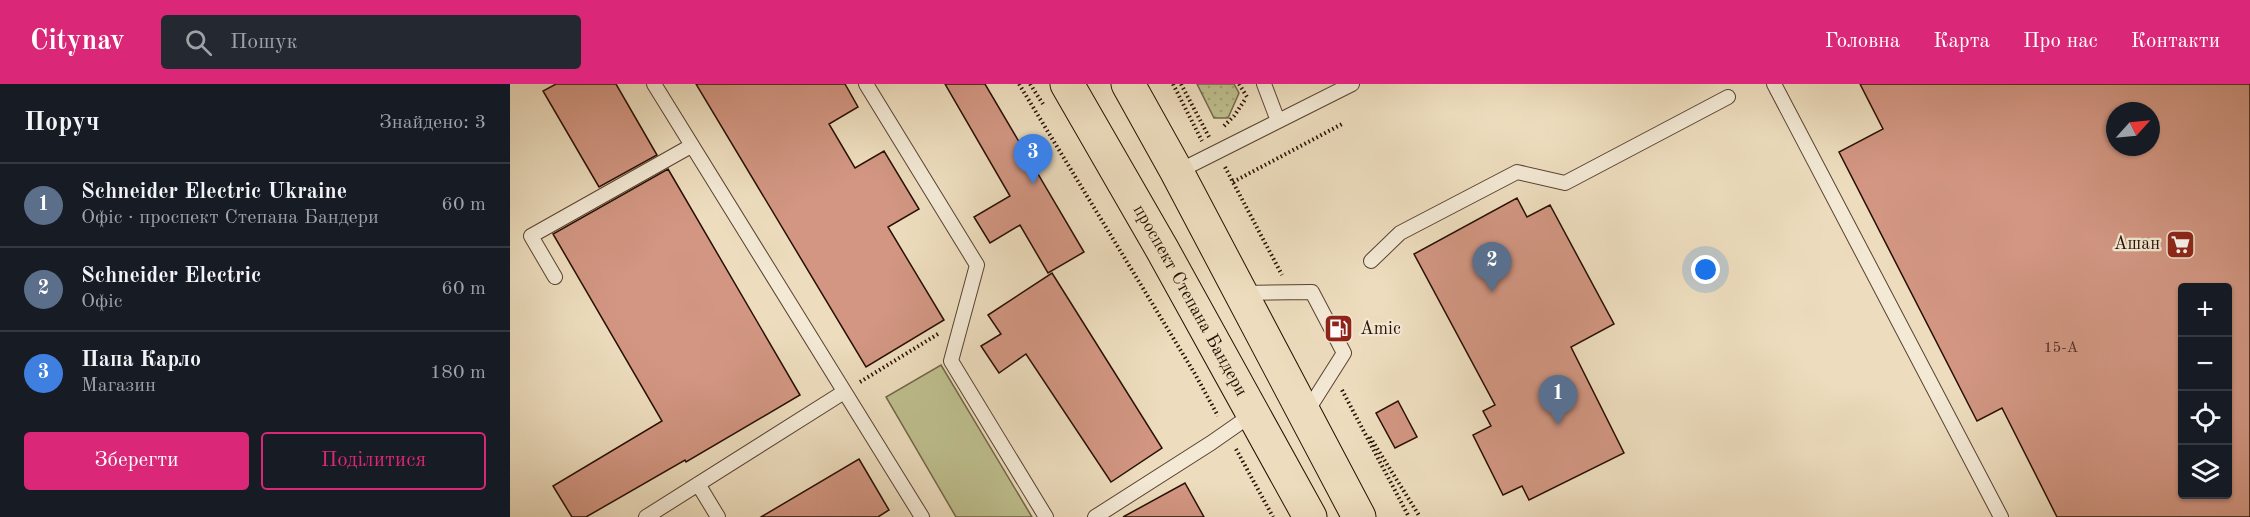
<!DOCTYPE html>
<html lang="uk">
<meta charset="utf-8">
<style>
:root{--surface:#171b24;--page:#242831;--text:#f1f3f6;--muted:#9ea1a6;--line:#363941;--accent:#db2777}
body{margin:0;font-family:"Old Standard TT",serif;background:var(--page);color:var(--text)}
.controls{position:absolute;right:18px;bottom:18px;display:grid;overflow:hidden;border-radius:6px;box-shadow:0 2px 4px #0004}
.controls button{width:54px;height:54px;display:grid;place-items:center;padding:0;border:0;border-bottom:2px solid var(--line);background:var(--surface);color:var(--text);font:30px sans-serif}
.compass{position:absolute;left:1596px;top:18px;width:54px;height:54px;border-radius:50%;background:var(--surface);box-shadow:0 2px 4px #0004;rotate:63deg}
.you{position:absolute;left:1196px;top:186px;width:21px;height:21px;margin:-15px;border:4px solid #fff;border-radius:50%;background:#1a73e8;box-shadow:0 0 0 9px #1a73e833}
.badge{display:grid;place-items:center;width:39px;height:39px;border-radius:50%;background:var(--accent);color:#fff;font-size:20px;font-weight:700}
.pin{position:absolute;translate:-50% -50px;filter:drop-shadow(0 2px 3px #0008)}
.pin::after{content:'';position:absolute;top:32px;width:21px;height:18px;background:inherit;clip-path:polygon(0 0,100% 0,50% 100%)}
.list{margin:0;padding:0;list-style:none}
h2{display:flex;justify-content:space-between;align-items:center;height:78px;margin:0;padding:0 24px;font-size:26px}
h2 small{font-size:20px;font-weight:400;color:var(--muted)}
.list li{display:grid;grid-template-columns:39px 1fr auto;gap:18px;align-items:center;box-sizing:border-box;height:84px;padding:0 24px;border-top:2px solid var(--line)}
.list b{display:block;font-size:22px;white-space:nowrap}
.list p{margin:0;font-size:20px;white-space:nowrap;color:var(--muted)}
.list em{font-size:20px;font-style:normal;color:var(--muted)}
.actions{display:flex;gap:12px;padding:18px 24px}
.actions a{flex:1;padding:14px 0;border:2px solid var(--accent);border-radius:6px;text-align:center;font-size:21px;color:var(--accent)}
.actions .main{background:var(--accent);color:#fff}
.icon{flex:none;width:33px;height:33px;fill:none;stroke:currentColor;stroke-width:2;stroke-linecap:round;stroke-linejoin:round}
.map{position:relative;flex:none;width:1740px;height:433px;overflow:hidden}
header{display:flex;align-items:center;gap:36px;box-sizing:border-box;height:84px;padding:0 30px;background:var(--accent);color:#fff}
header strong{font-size:28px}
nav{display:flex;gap:33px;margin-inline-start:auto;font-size:21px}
.search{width:420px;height:54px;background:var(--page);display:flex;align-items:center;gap:15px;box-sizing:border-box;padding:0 21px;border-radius:6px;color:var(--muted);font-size:22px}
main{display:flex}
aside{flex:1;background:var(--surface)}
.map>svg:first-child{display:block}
.grass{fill:url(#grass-dots);stroke:#736748;stroke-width:1.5}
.park{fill:#bebf8e;stroke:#736748;stroke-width:1.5}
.building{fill:#d29682;stroke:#280f03;stroke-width:1.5;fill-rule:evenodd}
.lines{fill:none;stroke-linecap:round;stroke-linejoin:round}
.lane-casing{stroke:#594232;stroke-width:16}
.primary-casing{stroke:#280f03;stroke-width:35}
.path{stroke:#280f03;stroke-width:4;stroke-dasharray:1.5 3;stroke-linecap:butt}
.lane{stroke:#f3e9d5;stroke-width:14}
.primary{stroke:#edddbe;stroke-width:33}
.labels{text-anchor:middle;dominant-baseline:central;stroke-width:4.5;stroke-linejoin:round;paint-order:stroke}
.number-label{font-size:15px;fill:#523123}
.poi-label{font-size:18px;fill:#280f03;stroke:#f3e9d5;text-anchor:end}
.street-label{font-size:18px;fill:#280f03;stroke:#f3e9d5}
</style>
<header>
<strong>Citynav</strong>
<div class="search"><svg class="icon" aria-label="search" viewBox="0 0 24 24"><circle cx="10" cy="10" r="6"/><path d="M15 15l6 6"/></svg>Пошук</div>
<nav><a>Головна</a><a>Карта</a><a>Про нас</a><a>Контакти</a></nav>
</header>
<main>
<aside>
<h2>Поруч<small>Знайдено: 3</small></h2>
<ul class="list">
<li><span class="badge" style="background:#5c6f8a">1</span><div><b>Schneider Electric Ukraine</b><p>Офіс · проспект Степана Бандери</p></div><em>60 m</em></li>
<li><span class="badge" style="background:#5c6f8a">2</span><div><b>Schneider Electric</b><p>Офіс</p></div><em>60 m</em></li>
<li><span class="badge" style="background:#3f7fe0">3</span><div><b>Папа Карло</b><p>Магазин</p></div><em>180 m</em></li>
</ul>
<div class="actions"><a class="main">Зберегти</a><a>Поділитися</a></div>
</aside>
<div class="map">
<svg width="1740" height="433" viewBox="0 0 1740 433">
<defs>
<pattern id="grass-dots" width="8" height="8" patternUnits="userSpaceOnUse" patternTransform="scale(1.5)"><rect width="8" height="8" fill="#bebf8e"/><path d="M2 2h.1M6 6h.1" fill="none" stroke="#a3a379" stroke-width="1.8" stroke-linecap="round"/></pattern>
</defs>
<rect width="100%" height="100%" fill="#edddbe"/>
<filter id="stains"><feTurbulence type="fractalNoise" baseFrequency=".00333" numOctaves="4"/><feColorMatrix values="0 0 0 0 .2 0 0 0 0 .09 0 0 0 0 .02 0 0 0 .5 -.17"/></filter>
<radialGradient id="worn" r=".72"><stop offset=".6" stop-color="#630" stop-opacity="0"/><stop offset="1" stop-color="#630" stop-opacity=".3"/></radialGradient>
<path class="grass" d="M687,0H724L729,9L718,34H704Z"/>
<path class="park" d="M431,281L522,433H446L376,313Z"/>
<path class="building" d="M46,0H106L147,71L89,103L33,7Z
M186,0H335L348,23L319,40L345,84L374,67L409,125L378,143L434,236L356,283Z
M435,0H475L574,168L538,189L510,141L480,159L464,133L500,112Z
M1350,0H1740V433H1547L1492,324L1467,337L1329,68L1373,45ZM1605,27H1641V63H1605ZM1672,204H1718V411H1672Z
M158,85L290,311L176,378L175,376L76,433H62L43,402L152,337L43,150Z
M1007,114L1017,133L1040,121L1104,240L1061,263L1114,369L1019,416L1012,402L993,411L963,351L981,342L973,327L985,321L904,170Z
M542,189L652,364L601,398L516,270L489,289L471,262L491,250L478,231Z
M888,317L907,353L885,364L866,329Z
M349,375L379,426L368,433H251Z
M675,399L694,433H613Z"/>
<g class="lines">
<defs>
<path id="lane" d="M144,0L412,433
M356,0L467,181L441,277L536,433
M754,0L768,37
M1264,0L1491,433
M667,88L842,0
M861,177L890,149L1007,88L1055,99L1218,13
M45,193L21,152L181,62
M731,209L802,208L834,269L796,329
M188,400L208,433
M136,433L334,308
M585,433L701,359L744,329"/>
<g id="primary">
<path id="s1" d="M557,0L652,165L800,433"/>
<path d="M618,0L667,88L849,433"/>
</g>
</defs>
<use href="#lane" class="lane-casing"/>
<use href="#primary" class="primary-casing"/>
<path class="path" d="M509,0L685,290L708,332
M520,0L533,20
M663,0L692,57
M671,0L699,53
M729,0L737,13
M714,42L724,32L736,14
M715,83L772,191
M723,98L834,39
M350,298L428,250
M832,306L899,433
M860,353L910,433
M726,365L763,433"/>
<use href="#lane" class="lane"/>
<use href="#primary" class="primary"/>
</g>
<defs>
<symbol id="supermarket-square" viewBox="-11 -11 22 22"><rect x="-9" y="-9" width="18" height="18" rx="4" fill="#8f2418" stroke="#f3e9d5"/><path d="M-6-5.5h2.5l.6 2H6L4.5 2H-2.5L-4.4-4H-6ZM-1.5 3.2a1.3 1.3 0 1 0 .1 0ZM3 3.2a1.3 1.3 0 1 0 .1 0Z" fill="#fff"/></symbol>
<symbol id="fuel-square" viewBox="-11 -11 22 22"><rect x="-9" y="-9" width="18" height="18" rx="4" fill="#8f2418" stroke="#f3e9d5"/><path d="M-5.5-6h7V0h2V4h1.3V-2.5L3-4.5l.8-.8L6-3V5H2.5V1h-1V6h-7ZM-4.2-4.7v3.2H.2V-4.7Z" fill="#fff"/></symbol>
</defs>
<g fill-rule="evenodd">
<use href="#supermarket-square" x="1654" y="144" width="33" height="33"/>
<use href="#fuel-square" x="812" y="228" width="33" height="33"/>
</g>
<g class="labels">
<g class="number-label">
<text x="1551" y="264">15-А</text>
</g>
<g class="poi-label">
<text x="1650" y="160">Ашан</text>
<text x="850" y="245" text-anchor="start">Amic</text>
</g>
<g class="street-label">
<text stroke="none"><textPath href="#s1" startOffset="249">проспект Степана Бандери</textPath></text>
</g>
</g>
<rect width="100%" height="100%" filter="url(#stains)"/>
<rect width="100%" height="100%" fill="url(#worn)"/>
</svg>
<div class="controls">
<button>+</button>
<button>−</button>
<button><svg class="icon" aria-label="locate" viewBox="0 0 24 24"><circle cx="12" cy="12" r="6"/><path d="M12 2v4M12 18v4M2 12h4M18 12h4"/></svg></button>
<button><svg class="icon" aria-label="layers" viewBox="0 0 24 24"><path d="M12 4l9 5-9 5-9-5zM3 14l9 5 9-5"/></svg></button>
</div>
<svg class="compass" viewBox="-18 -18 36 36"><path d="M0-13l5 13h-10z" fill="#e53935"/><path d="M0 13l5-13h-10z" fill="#9ea1a6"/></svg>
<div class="you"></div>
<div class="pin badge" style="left:1048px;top:341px;background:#5c6f8a">1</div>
<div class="pin badge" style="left:982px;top:208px;background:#5c6f8a">2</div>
<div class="pin badge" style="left:523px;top:100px;background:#3f7fe0">3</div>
</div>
</main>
